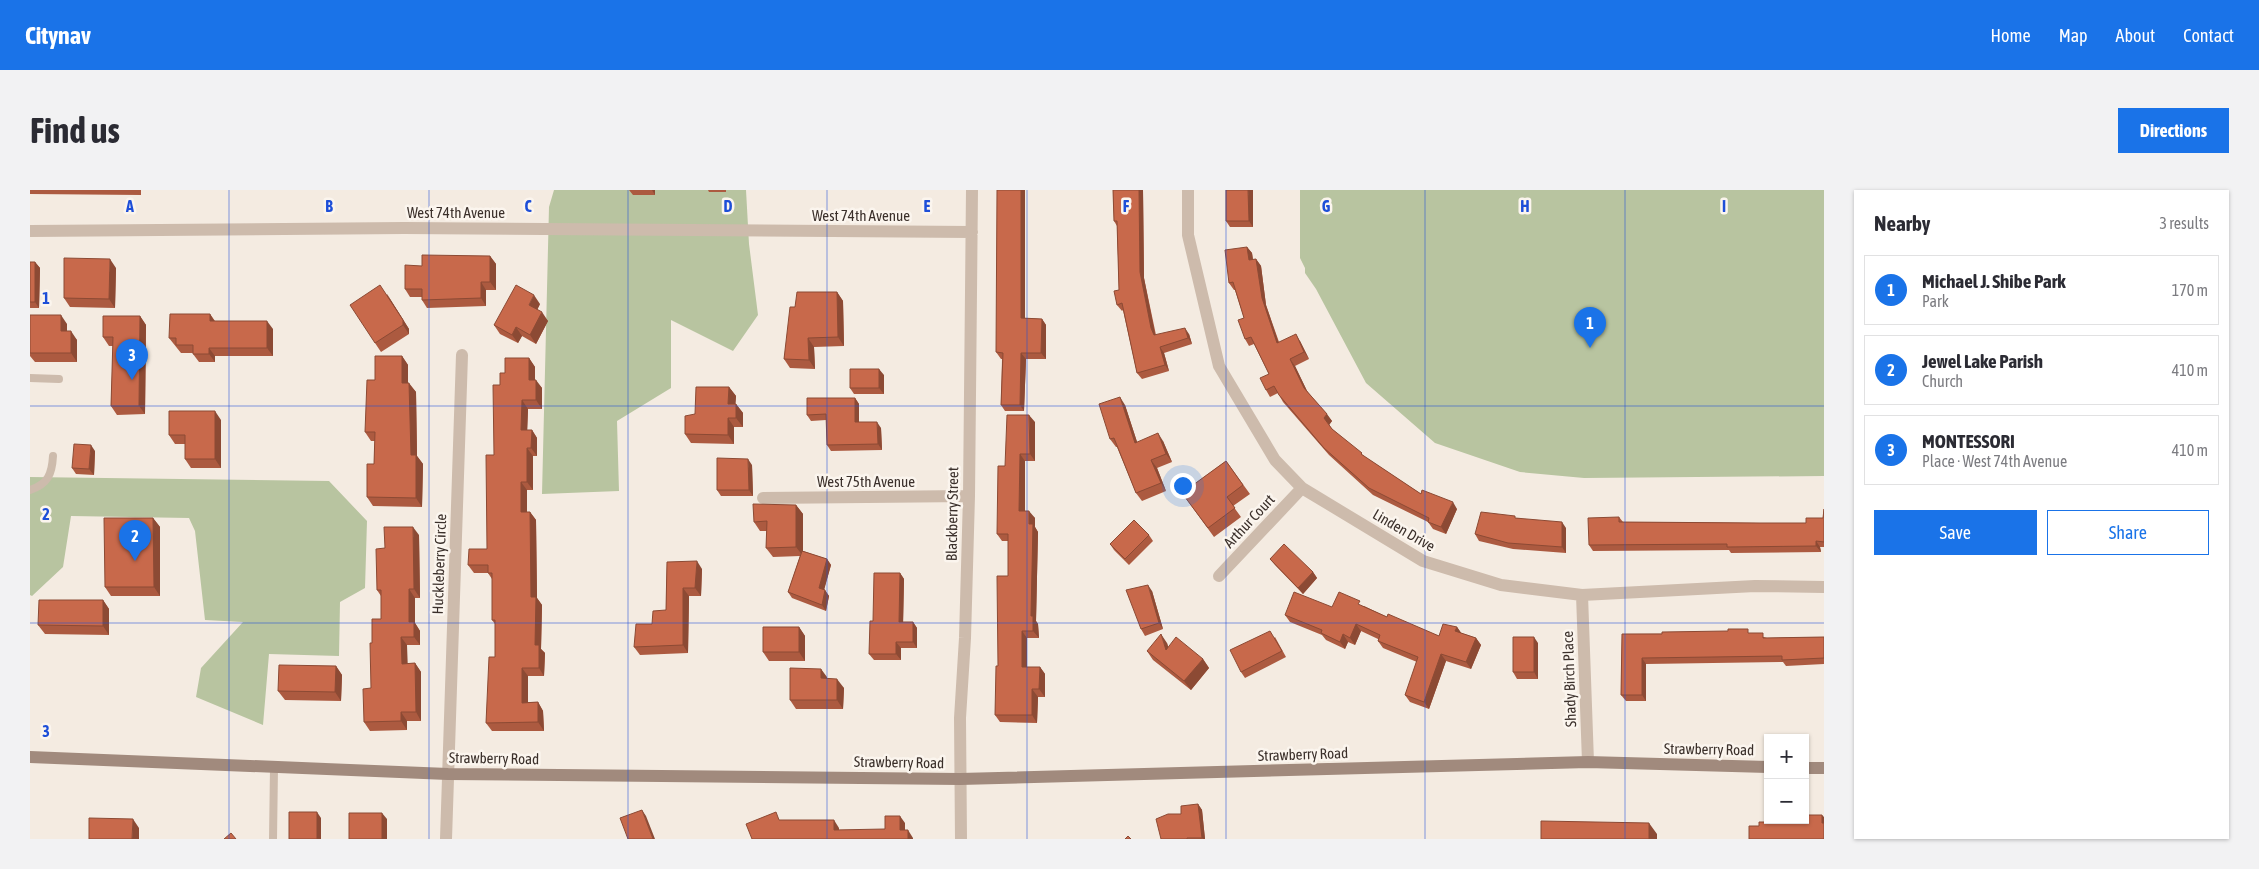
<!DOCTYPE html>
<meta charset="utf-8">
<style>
:root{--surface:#fff;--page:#f2f2f3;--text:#2b2b33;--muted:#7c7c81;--line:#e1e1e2;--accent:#1a73e8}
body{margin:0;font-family:"Asap Condensed",sans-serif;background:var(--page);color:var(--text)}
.controls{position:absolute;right:15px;bottom:15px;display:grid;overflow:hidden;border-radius:0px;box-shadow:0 1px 4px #0004}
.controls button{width:45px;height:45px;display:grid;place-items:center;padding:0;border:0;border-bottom:1px solid var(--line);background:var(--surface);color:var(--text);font:25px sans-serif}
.you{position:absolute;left:1152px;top:295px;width:18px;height:18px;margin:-12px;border:4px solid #fff;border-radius:50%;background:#1a73e8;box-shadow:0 0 0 8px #1a73e833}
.badge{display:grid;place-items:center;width:32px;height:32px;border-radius:50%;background:var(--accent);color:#fff;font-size:16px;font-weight:700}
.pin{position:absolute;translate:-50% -41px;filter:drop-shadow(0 1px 2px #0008)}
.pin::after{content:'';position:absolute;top:26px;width:18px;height:15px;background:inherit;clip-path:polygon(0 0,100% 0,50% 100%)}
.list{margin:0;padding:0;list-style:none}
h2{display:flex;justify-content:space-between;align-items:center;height:65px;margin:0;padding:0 20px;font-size:21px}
h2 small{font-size:16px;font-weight:400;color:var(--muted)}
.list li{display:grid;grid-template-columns:32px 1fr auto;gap:15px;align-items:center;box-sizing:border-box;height:70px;margin:0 10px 10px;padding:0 10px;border:1px solid var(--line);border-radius:0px}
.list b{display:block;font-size:19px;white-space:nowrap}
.list p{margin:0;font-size:16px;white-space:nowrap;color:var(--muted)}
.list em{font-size:16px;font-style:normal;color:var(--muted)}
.actions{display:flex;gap:10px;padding:15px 20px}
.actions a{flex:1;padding:11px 0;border:1px solid var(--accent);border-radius:0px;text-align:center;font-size:18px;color:var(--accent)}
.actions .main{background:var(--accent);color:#fff}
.map{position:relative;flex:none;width:1794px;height:649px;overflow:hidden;border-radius:0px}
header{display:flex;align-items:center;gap:30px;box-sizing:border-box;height:70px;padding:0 25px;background:var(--accent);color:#fff}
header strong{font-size:24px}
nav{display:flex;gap:28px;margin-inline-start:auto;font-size:18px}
.intro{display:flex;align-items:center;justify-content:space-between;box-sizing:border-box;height:120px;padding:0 30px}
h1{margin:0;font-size:35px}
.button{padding:12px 22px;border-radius:0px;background:var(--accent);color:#fff;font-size:18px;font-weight:700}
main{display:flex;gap:30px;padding:0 30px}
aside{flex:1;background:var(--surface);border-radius:0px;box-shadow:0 1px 4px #0004}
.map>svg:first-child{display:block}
.green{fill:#b8c4a0}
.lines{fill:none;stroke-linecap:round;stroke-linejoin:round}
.lane{stroke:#cdbbac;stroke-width:8}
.street{stroke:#cdbbac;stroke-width:12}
.secondary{stroke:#a18a7d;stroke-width:12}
.wall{fill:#ac5a40}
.shaded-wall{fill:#8c4a34}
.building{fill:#c8694b;stroke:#8c4a34}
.grid{fill:none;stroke:#1d4ed8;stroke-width:1;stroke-opacity:0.55}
.labels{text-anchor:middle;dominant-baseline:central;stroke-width:5;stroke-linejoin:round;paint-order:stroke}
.street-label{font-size:15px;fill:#3b302b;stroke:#fbf5ee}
.grid-label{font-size:16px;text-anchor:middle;font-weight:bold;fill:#1d4ed8;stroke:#fbf5ee;stroke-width:5;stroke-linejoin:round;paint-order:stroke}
</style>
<header>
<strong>Citynav</strong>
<nav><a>Home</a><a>Map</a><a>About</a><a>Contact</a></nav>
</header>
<div class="intro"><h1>Find us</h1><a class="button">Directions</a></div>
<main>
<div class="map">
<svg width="1794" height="649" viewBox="0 0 1794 649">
<rect width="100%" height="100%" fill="#f4ebe1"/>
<path class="green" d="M524,0H716L719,54L728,125L703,161L641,130V198L587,231L589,301L512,304L519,17Z
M1270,0H1794V286L1554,288L1490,282L1405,253L1336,193L1286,99L1275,83V78L1270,68Z
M0,287L299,291L337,331L335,398L310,412L309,466L239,464L233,535L166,507L171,478L213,432L175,430L165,341L159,328L41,326L33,377L2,406L0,405Z"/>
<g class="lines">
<path class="lane" d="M0,188L29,189
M0,300C18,294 22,284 23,266
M243,649L244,578"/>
<path class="street" d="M1158,0V45L1189,176L1245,270L1272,298L1393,371L1471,395L1552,405L1725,396L1794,397
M0,41L374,38L942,42
M733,308L939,306
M1189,386L1272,298
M1552,405L1558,572
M416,649L432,165
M931,649L930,528L935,448L939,306L942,0"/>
<path class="secondary" d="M0,567L418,584L930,589L1558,572L1738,577
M1775,578H1794"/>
</g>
<path class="wall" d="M0,0H111V5L0,4Z
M599,0H625V5H603Z
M678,0H696V2H679Z
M995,0V128L1012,129L1016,135V169H996L994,221H975L971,215L972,169H971L966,162Z
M1083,0H1113L1114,88L1126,145L1159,144L1162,154L1134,163L1139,181L1112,189L1107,183L1093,120L1092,121L1087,115L1089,100L1087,36L1084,31Z
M1223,0V37H1200L1196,31Z
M1217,57L1222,63L1223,70L1226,69L1231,76L1236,115L1249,152L1270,151L1279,169L1265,176L1277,201L1302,231L1299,235L1302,239L1335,267L1391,304L1427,319L1416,344L1403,339L1398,332L1343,305L1299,265L1253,212L1248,203L1240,207L1236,200L1239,184L1224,154L1219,156L1215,149L1214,128L1205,100H1204L1199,93Z
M460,66L466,74V100H456V116L397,118L392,110V107H380L375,99L392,76Z
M0,72H5L10,78L9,118H0Z
M86,78L85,118L40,117L34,108Z
M807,102L813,111L814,156L784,157L785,179L760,178L754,169L765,117Z
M357,104L379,139V144L351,162L345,153Z
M510,114L507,120L518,131L506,154L492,146L488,153L470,144L464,135Z
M180,124L185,131L243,139V166H185V172H169L163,164V163H151L139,148Z
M0,125L37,134V141L47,150V172H5L0,166Z
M110,126L116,135L115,224L87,225L81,216L83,156H79L73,147Z
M372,166L378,175V193L386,202L387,266L393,274L392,317L343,316L337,307L344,274L345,251H341L335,242L345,190Z
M499,168L505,177V190L512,198V219H498L497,240H502L507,248V266H503V300H497V322H500L506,330L507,408L512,415L511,459L515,463L514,486H498V512H508L513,521L514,541H462L456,533L465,467V434L462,430V389L458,383H444L438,375L457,359L470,195L475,183Z
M854,185V204H824L820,198Z
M699,197L706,206L705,214H706L713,223V237H704V254L661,253L655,244L665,224Z
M825,208L829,214V232L851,238L852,260L801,261L797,255L796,230L781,231L777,225Z
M1095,215L1107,252L1133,251L1142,272L1127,278L1136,301L1112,311L1106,303L1087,257H1086L1080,249Z
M191,230V278H161L155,269V254H145L139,245Z
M1005,232V271H995V321L1005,328V337L1008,342L1006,431L1008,434L1009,448H997V477H1010L1015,484V507H1008L1007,533L970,532L965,525L968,476L978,386V351H972L967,344L975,276Z
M65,261L64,285L46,284L42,278Z
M1196,271L1220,304L1203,316L1211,327L1184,347L1152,303Z
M722,275L723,306H691L687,300Z
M766,315L773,324V361L797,369L801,375L794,399L799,406L796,421L762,408L758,402L770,366L743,367L736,358L737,341H730L724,332Z
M1794,319V357H1790L1791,362L1701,363L1699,360L1563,361L1559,355L1589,327L1593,332L1729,333H1776L1793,328Z
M123,328L130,337V406H81L75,397Z
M1487,328L1536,338V363L1483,359L1449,351L1445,344Z
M389,345L390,408H385V433L390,441V455H377V474L385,473L391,482V531H377V540L340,541L334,532L341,498L342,453L351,429V406L347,400L355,358Z
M1119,345L1123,351L1099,375L1084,360L1080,354Z
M1240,369L1283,382L1287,388L1273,404L1245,375Z
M637,372L672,379L671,406H659L658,463L610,465L604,457L636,420Z
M870,383L874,389L873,432H883L887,438V458H871V470H844L839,464L843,431Z
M1122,401L1133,439L1115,446L1111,439Z
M73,410L79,419V445L15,444L8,435Z
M1334,416L1357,427L1409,446L1427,437L1431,443L1446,448L1451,455L1441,479L1416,471L1399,519L1380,512L1375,505L1387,472L1353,458L1348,451V449L1331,441L1325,455L1318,452L1315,459L1296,450L1292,445L1260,432L1255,425L1302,417Z
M769,437L775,446V471H739L733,462Z
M1721,443L1737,448L1794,447V474L1756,476L1753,472L1616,474V511H1596L1591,505L1592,444Z
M1245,447L1256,467L1215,488L1211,482Z
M1137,453L1138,457L1173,469L1179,478L1161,500L1123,470L1117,461Z
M1508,453V489H1487L1483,482Z
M306,476L312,485L311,511L255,510L248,501Z
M791,479L797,489L814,498L813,519H766L760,510Z
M1168,614L1172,620L1175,649H1131L1151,624Z"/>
<path class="shaded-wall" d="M622,0H625V5Z
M991,0H995V134L991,128Z
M1109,0H1113L1114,88L1125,144L1128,151L1124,145L1121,138L1110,82Z
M1218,0H1223V37L1219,31Z
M1217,57L1222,63L1224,77L1219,70Z
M460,66L466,74V100L460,92Z
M80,69L86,78L85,118L79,109Z
M1226,69L1231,76L1236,115L1251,160L1247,153L1232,108Z
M5,72L10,78L9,118L5,112Z
M451,92L456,100V116L451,108Z
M807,102L813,111L814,156L808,147Z
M357,104L379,139V144L373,135Z
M504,105L510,114L505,124L499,115Z
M512,122L518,131L506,154L500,145Z
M180,124L185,132L180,131Z
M31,125L37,134V150L31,141Z
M110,126L116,135L115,224L109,216Z
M1012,129L1016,135V169L1011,163Z
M237,131L243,139V166L237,158Z
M486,137L492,146L488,153L482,145Z
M1155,138L1159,144L1162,154L1158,148Z
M41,141L47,150V172L41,163Z
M1266,144L1270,151L1279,169L1274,162Z
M778,148L784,157L785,179L779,170Z
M1130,157L1134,163L1139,181L1135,175Z
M179,158L185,166V172L179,164Z
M991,163L996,169L994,221L990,215Z
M372,166L378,175V202L372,193Z
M499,168L505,177V198L499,190Z
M1260,169L1265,176L1279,205L1274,198Z
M849,179L854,185V204L849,198Z
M506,190L512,198V219L506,210Z
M379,193L386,202L387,266L393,274L392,317L386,308L381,265Z
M699,197L706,206L705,223L698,214Z
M1090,207L1095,215L1110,261L1105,253Z
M825,208L829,214V238L825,232Z
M492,210L498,219L497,248L491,240Z
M706,214L713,223V237L706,228Z
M185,221L191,230V278L185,269Z
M1297,224L1302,231L1299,235L1294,228Z
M999,225L1005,232V271L1000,264Z
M698,228L704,237V254L698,245Z
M847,232L851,238L852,260L848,254Z
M502,240L507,248V266L501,258Z
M1128,243L1133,251L1142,272L1136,264Z
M61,255L65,261L64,285L59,279Z
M497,258L503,266V300L497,292Z
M990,264L995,271V328L989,321Z
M718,269L722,275L723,306L719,300Z
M1121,270L1127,278L1136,301L1131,293Z
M491,292L497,300V330L491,322Z
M1423,312L1427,319L1416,344L1411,337Z
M766,315L773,324V366L766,357Z
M999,321L1005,328V337L1008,342L1006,431L1008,434L1009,448L1003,441L1001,426Z
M500,322L506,330L507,408L512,415L511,459L515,463L514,486L509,478L505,455L501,407Z
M123,328L130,337V406L124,397Z
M1532,332L1536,338V363L1532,357Z
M383,337L389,345L390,408L384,399Z
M1786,351L1790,357L1791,362L1786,356Z
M797,369L801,375L793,404L789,398Z
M667,371L672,379L671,406L665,398Z
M1283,382L1287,388L1273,404L1268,398Z
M870,383L874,389L873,438L869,432Z
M1118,395L1122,401L1133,439L1129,433Z
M653,398L659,406L658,463L653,455Z
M379,399L385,408V433L390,441V455L384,447L379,432Z
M795,400L799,406L796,421L792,415Z
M73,410L79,419V445L73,436Z
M883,432L887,438V458L883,452Z
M1326,434L1331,441L1325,455L1320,448Z
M769,437L775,446V471L769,462Z
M1427,437L1432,444L1425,441Z
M992,441L997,448V484L992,477Z
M1131,444L1137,453L1142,469L1136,460Z
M1313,444L1318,452L1315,459L1310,452Z
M371,447L377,455L378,482L372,474Z
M1504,447L1508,453V489L1504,482Z
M1446,448L1451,455L1441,479L1436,472Z
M866,452L871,458V470L866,464Z
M1411,464L1416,471L1399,519L1394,512Z
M1612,468L1616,474V511L1612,505Z
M1173,469L1179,478L1161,500L1154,491Z
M385,473L391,482V531L386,522Z
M306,476L312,485L311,511L305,502Z
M1010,477L1015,484V507L1009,499Z
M492,478L498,486V521L492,513Z
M791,479L797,487V497L791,488Z
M807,489L814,498L813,519L807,510Z
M1002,499L1008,507L1007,533L1002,525Z
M508,512L513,521L514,541L508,532Z
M371,522L377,531V540L371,531Z
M1168,614L1172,620L1175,649H1173L1172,648Z
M612,620L616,626L625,649H623Z
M287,622L291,628V649H287Z
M352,623L357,629V649H352Z
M1792,625L1794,627V636L1792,633Z
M870,626L875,633V648L870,640Z
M103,629L109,638V649H102Z
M804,630L809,638V647L804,640Z
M1619,633L1627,644V649H1619Z
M878,640L883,648V649H878Z"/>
<path class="building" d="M967,0H991V128L1012,129L1011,163H991L990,215H971L973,163L966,162Z
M1083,0H1109L1110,82L1121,138L1124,145L1155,138L1158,148L1130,157L1135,175L1107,183L1092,113L1087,115L1084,101L1089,100L1087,31H1084Z
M1196,0H1218L1219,31H1196Z
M1217,57L1219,70L1226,69L1232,108L1247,153L1266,144L1274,162L1260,169L1274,198L1297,224L1294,228L1302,239L1332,263L1331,264L1391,304L1392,300L1423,312L1411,337L1398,332L1399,328L1339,298L1294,258L1249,205L1244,196L1236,200L1230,188L1239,184L1221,147L1215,149L1208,130L1214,128L1203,92L1199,93L1195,60Z
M392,65L460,66V92H451V108L392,110V99H375V75L392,76Z
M34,68L80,69L79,109L34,108Z
M0,72H5V112H0Z
M350,95L373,130V135L345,153L320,115Z
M486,95L504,105L499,115L512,122L500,145L486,137L482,145L464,135Z
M767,102H807L808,147L778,148L779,170L754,169L760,117H765Z
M140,124H180V131H237V158H179V164H163V155H146V148H139Z
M0,125H31V141H41V163H0Z
M73,126H110L109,216H81L83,147H73Z
M345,166H372V193H379L381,265H386V308L337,307V274H344L345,242H335L337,190H345Z
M475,168H499V190H506V210H492L491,240H502L501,258H497V292H491V322H500L501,407H506L505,455H509V478H492V513L508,512V532L456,533L459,467H465V430H462V383H458V375H438L439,359H457L456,265H464L463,195H470V183H475Z
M820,179H849V198H820Z
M666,197H699L698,214H706V228H698V245L655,244V226L665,224Z
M1090,207L1105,253L1128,243L1136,264L1121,270L1131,293L1106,303L1084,248L1080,249L1069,214Z
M777,208H825V232H847L848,254L797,255L796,224L777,225Z
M139,221H185V269H155V245H139Z
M977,225H999L1000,264H990L989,321H999V334H1003L1001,426H1003V441H992V477H1010L1009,499H1002V525H965L966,476H968L967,386H978V344H967L968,276H975Z
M44,254L61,255L59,279L42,278Z
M687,268L718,269L719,300H687Z
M1196,271L1213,295L1197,307L1205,318L1178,338L1152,303Z
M723,314L766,315V357L736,358L737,331L724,332Z
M1794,319V352L1786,351V356L1697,357V354L1559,355L1558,328L1589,327V332L1729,333H1776V328H1793Z
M1451,322L1485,326V328L1532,332V357L1478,353L1445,344Z
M74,328H123L124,397H75Z
M1104,330L1119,345L1095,369L1080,354Z
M354,337H383L384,399H379V432H384V447H371L372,474L385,473L386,522H371V531L334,532L333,499L341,498L340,453H342V429H351V400H347L346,359L355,358Z
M1254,354L1283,382L1268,398L1240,369Z
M772,361L797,369L789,398L795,400L792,415L758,402Z
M667,371L665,398H653V455L604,457L606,434H622L623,421L636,420L637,372Z
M844,383H870L869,432H883V452H866V464H839L840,431H843Z
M1118,395L1129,433L1111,439L1096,400Z
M1264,402L1302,417L1309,402L1330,411L1328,414L1357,427L1358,424L1409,446L1413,434L1427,437L1425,441L1446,448L1436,472L1411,464L1394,512L1375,505L1388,467L1348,451L1350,445L1326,434L1320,448L1313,444L1310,452L1291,443L1292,440L1255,425Z
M9,410H73V436L8,435Z
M733,437H769V462H733Z
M1698,439H1718V443H1733V448L1794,447V468L1752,470V466L1612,468V505H1591L1592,444H1632V442L1698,441Z
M1240,441L1252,461L1211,482L1200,460Z
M1131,444L1136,460L1146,447L1173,469L1154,491L1117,461Z
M1483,447H1504V482H1483Z
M249,475L306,476L305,502L248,501Z
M760,478L791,479V488L807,489V510H760Z
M1168,614L1172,648H1157V649H1131L1126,629L1138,624H1151V616Z
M612,620L623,649H598L590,628Z
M259,622H287V649H259Z
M746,622L749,630H804V640L855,639V626H870V640H878V649H722L716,634Z
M319,623H352V649H319Z
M1775,625H1792V633H1794V649H1719V636H1729V632H1768V630H1775Z
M59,628L103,629L102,649H59Z
M1511,631L1619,633V649H1511Z
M201,643L206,649H194Z
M1098,646L1101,649H1095Z"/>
<path class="grid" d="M199,0V649M399,0V649M598,0V649M797,0V649M997,0V649M1196,0V649M1395,0V649M1595,0V649M0,216H1794M0,433H1794"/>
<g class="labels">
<g class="street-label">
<text x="426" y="22">West 74th Avenue</text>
<text x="831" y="25">West 74th Avenue</text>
<text x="836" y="291">West 75th Avenue</text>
<text transform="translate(922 324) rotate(-89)">Blackberry Street</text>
<text transform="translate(1219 331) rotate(-47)">Arthur Court</text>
<text transform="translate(1374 340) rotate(30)">Linden Drive</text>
<text transform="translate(409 374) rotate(-88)">Huckleberry Circle</text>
<text transform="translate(1539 489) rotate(-92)">Shady Birch Place</text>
<text transform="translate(1679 559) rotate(1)">Strawberry Road</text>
<text transform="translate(1273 564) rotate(-2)">Strawberry Road</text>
<text transform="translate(464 568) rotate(1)">Strawberry Road</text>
<text transform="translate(869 572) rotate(1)">Strawberry Road</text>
</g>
</g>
<g class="grid-label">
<text x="100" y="22">A</text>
<text x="299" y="22">B</text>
<text x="498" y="22">C</text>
<text x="698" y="22">D</text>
<text x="897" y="22">E</text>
<text x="1096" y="22">F</text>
<text x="1296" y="22">G</text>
<text x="1495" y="22">H</text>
<text x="1694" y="22">I</text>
<text x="16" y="114">1</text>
<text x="16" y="330">2</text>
<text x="16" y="547">3</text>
</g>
</svg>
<div class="controls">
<button>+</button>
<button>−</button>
</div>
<div class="you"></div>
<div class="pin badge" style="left:1560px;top:158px">1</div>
<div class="pin badge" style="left:105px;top:371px">2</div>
<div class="pin badge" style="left:102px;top:190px">3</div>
</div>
<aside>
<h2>Nearby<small>3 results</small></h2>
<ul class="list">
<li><span class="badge">1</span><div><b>Michael J. Shibe Park</b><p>Park</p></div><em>170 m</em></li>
<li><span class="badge">2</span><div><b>Jewel Lake Parish</b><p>Church</p></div><em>410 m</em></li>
<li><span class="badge">3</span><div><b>MONTESSORI</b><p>Place · West 74th Avenue</p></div><em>410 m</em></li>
</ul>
<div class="actions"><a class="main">Save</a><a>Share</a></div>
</aside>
</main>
